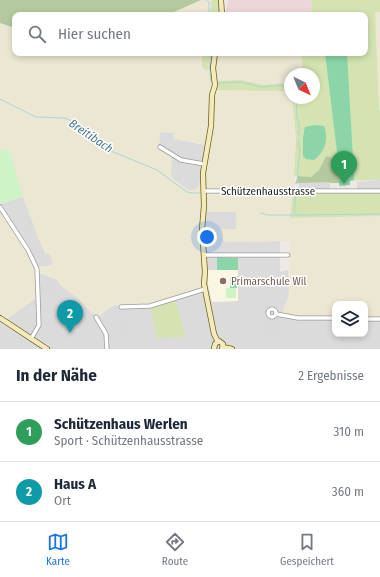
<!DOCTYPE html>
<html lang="de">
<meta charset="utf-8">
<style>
:root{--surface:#fff;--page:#f2f2f3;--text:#1f2937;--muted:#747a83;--line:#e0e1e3;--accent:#1a73e8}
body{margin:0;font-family:"Fira Sans Condensed",sans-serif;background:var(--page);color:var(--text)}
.controls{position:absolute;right:12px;bottom:12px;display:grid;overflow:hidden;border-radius:8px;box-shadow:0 2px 6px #0003}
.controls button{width:36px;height:36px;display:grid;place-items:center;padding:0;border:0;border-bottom:1px solid var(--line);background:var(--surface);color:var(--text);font:20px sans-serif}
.compass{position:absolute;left:284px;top:68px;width:36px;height:36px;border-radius:50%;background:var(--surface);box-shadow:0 2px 6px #0003;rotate:137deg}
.you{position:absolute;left:207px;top:237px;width:14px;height:14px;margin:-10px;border:3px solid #fff;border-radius:50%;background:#1a73e8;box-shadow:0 0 0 6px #1a73e833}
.badge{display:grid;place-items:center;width:26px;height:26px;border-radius:50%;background:var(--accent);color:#fff;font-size:13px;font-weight:700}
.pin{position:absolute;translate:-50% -33px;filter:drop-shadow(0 1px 2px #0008)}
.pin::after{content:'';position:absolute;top:21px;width:14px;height:12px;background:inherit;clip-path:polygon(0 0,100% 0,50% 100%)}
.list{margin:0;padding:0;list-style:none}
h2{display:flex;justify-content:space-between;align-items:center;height:52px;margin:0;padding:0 16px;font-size:17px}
h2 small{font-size:13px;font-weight:400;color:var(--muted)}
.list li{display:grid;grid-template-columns:26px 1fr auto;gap:12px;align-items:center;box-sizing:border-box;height:60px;padding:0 16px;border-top:1px solid var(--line)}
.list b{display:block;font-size:15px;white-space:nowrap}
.list p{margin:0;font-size:13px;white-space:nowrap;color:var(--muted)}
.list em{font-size:13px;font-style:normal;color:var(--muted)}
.icon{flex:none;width:22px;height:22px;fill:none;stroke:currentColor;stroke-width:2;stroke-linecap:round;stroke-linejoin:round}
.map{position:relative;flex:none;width:380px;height:349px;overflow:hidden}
.search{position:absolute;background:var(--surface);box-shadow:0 2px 6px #0003;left:12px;right:12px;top:12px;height:44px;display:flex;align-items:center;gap:10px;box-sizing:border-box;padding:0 14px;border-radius:8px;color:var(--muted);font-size:15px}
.sheet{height:172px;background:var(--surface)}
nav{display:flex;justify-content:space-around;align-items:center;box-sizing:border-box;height:56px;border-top:1px solid var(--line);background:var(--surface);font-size:11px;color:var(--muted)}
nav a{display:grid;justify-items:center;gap:2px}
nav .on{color:var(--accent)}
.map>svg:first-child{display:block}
.residential{fill:#dcdbdb}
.commercial{fill:#edd6da}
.education{fill:#fbf6e1}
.farmland{fill:#ebe7d3;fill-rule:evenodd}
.grass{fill:#d4e3b1}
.forest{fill:#b4c99e}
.park{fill:#cdf3c7}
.pitch{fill:#8cd5a9}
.parking{fill:#dadada}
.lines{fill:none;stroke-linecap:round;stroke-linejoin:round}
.stream{stroke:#aad6d7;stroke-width:1}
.street-casing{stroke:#9b9b9b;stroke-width:5}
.secondary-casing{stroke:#6a6011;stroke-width:6}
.street{stroke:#fff;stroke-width:3.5}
.secondary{stroke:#f3eabf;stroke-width:4.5}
.education-dot{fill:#8d6e63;stroke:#fff;stroke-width:1.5}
.labels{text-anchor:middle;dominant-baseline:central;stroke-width:3;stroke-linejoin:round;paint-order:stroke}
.street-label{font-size:11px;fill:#1e1e1e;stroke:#fff}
.education-label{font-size:11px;fill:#785e54;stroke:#fff;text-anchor:start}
.water-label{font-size:12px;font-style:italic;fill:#4b7a8d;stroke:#fff}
</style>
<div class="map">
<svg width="380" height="349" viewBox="0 0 380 349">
<rect width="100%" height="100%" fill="#eee9e5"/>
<path class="residential" d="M160,132L175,133V139L206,145L200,175V180L198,187L195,190H188L172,178L171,174L172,152L159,145Z
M23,197L40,242L45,252L50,254L53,265L38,267L28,246L0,208V204Z
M206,212H236V229L225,242L280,241V272L288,270L289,291L288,298L281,315L335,318V334H365V319H380V349H0V318L4,321L36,298L38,272L57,280L60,285L79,299L96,317L115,305L121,307L205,289L207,274L204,227Z"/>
<path class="commercial" d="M228,0H312L311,13L270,12L225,15Z"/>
<path class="education" d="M207,257L238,258V301L212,302L208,285Z"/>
<path class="farmland" d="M201,0H220L219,15H168Z
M375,12H380V111L379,109Z
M0,23L15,28V53H302L303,74H290V98H292L296,138L294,182L290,218L380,216V319H365V304H335V318H298L283,314V311L289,298L290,241L225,242L221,237L220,229H236V212H201L200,242L203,271L200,289L149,305L122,306L115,304L98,316L95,315L79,299L62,286L57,280L42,272H38L36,298L8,318L0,313V208L28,246L38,267L43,268L52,265L53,263L50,254L45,253L40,242L23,197L9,150H0ZM160,132L174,133V139L206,145L200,175V180L198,187L195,190H188L172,178L171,174L172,152L159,145Z"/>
<path class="grass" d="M212,0H219L220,4V15H210Z
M312,0H380V12H375L379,109L380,111V180L339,181L338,160L319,170L311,177L294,176L296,138L292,98H314V74H303L302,53H365V15H354V12H349V15H314L311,13Z
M202,53H211L207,71L202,67Z
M241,80L262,85L290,83V91L217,90L219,81Z
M293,191H380V216L290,218Z
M175,298L186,337L157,338L150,306Z"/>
<path class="forest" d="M0,0H201L167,15H15V28L0,23Z
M270,12L311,13L314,15H234Z
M326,156L338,160L339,183H299L295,184L298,176L311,177L319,170Z"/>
<path class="park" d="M9,149L23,197L0,204V150Z
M226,288H236V298H226Z"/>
<path class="pitch" d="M325,53H347L354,176V180L350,181V185L339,186L338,160Z
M315,125L324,126C329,139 325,152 314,160L306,159L303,156V137L305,127Z
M217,257L238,258V270H217Z
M238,276L237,288H230V277Z"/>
<path class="parking" d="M380,180V190H357V182Z
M330,182V189H299V183Z
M32,221L33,226L17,232L15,228Z
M207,257H217V270H208Z
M43,276L57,282L56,285L59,286L58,292L49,295V292L46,294L41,292L42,290L40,289V282Z
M265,317L273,319L281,317V334L265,333Z
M122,321H130V336H122Z"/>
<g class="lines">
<path class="stream" d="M206,0L209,2V15
M209,70L211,53
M210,73L211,81
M218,83L240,82L262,87L284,85L290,87
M296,98L297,118L299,123V136
M0,99L36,117L65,118L72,121L109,150L157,170L187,192L192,193H200
M297,182L300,148L298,144L299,139
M296,193L294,211L297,215
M261,213L267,215H297L380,214"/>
<defs>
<path id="street" d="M160,147L181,160L204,164
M204,191H380
M0,207L28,250L37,269L39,325L31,339
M204,255H288
M121,307L150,306L205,289
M268 313a4 4 0 1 1 8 0a4 4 0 1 1-8 0Z
M276,314L298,318H335
M96,317L106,334L107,349
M365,319H380"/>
<path id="secondary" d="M221,0L222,15
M215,53L213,68L215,85L212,95L211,126L203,173L204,206L202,229L205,272L204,284L214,334L218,342
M0,318L47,349
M223,347L232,349
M214,349L215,344L219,341L223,344L222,349"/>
</defs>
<use href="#street" class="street-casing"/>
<use href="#secondary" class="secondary-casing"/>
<use href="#street" class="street"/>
<use href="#secondary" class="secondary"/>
</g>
<circle class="education-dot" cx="223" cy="281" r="4"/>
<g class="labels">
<g class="street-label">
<text x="268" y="191">Schützenhausstrasse</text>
</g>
<g class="education-label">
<text x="231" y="281">Primarschule Wil</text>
</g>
<g class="water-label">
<text transform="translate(91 136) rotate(34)">Breitibach</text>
</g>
</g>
</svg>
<div class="controls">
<button><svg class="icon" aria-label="layers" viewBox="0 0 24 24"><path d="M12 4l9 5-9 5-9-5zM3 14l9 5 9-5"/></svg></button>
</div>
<svg class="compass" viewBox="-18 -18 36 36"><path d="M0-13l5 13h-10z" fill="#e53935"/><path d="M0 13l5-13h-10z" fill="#747a83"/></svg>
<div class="you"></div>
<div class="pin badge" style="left:344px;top:184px;background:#2e9e5b">1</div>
<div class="pin badge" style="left:70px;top:333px;background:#0f9aa8">2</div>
<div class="search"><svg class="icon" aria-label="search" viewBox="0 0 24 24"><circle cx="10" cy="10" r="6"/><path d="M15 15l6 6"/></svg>Hier suchen</div>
</div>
<section class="sheet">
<h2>In der Nähe<small>2 Ergebnisse</small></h2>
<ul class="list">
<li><span class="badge" style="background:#2e9e5b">1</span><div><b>Schützenhaus Werlen</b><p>Sport · Schützenhausstrasse</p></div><em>310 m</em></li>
<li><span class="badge" style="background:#0f9aa8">2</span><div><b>Haus A</b><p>Ort</p></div><em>360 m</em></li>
</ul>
</section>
<nav>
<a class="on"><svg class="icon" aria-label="map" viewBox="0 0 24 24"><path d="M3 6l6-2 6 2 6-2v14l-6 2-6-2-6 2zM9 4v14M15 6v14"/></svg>Karte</a>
<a><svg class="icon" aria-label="directions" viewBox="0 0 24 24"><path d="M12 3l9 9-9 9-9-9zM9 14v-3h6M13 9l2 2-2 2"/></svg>Route</a>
<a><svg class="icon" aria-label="saved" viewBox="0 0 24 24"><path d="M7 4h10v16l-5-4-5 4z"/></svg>Gespeichert</a>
</nav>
